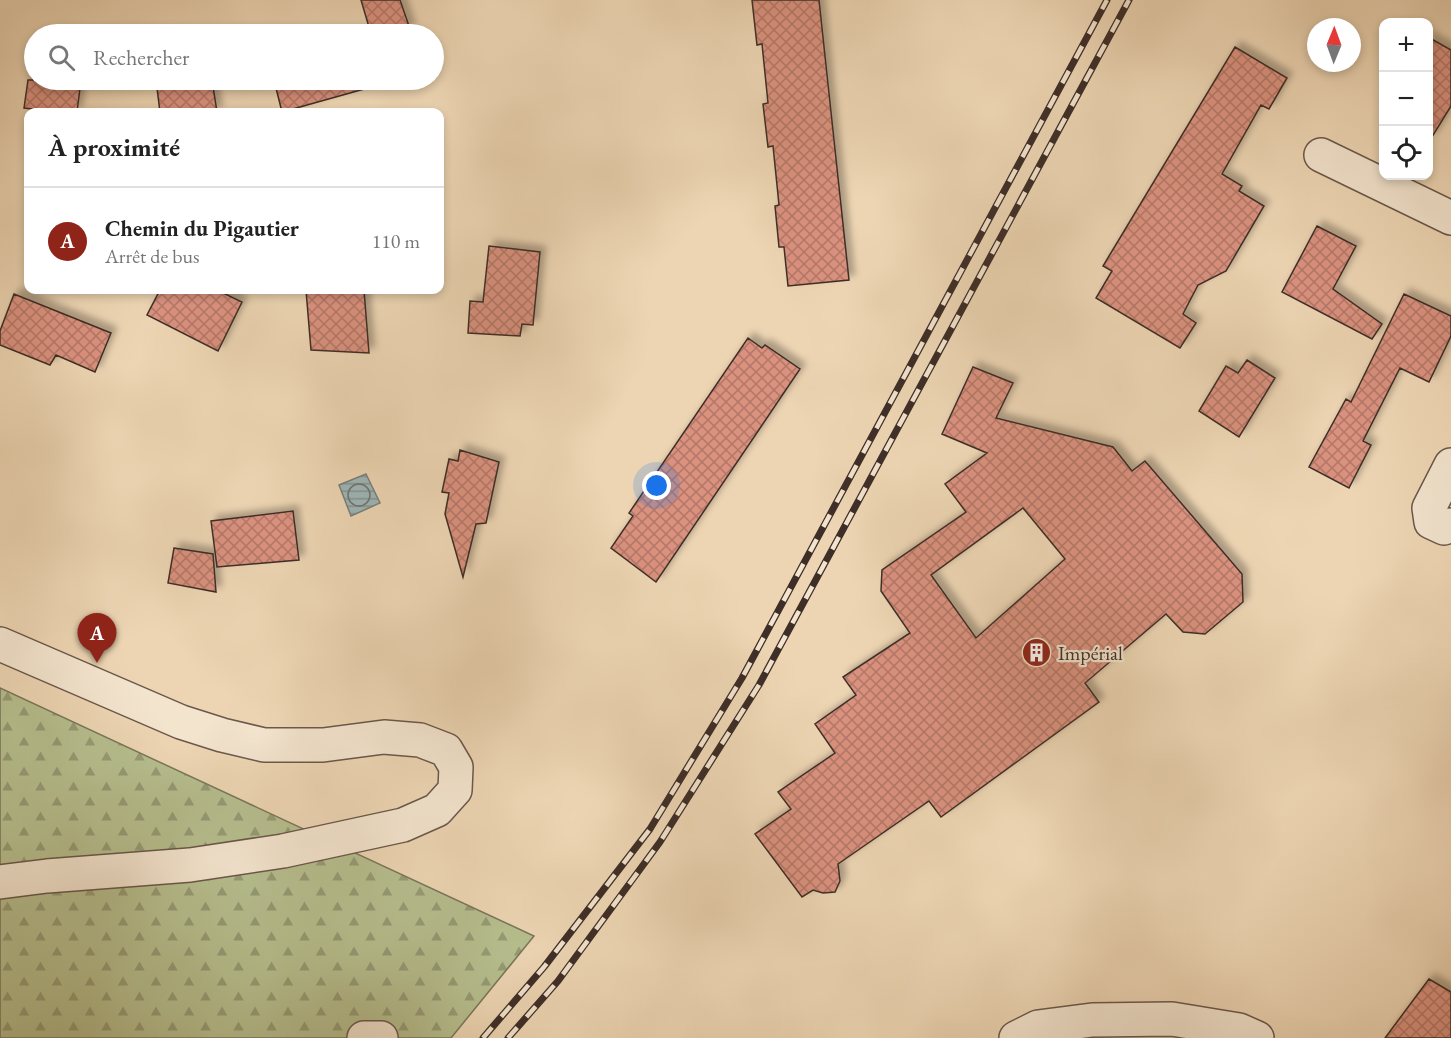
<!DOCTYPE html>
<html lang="fr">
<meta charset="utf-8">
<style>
:root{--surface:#fff;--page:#f6f6f6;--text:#222;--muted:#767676;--line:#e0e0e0;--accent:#8f2418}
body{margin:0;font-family:"EB Garamond",serif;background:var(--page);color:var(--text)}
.controls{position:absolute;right:18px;top:18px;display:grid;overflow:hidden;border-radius:12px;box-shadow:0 3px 9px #0003}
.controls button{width:54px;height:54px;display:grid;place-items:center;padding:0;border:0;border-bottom:2px solid var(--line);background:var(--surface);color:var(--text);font:30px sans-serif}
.compass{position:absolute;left:1307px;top:18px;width:54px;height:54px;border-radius:50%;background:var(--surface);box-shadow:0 3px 9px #0003;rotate:1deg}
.you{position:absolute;left:657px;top:486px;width:21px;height:21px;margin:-15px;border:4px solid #fff;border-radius:50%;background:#1a73e8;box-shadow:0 0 0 9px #1a73e833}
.badge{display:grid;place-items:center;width:39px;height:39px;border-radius:50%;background:var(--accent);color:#fff;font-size:20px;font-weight:700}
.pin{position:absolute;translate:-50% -50px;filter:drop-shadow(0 2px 3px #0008)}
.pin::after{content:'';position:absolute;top:32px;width:21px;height:18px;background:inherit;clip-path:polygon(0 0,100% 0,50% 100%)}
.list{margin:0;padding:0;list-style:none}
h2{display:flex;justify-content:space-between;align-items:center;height:78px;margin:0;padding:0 24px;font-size:26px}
h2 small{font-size:20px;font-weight:400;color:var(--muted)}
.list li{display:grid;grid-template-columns:39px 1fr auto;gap:18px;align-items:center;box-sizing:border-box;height:108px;padding:0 24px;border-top:2px solid var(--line)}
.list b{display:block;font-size:22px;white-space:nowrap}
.list p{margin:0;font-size:20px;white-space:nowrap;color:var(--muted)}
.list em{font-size:20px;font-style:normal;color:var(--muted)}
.icon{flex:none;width:33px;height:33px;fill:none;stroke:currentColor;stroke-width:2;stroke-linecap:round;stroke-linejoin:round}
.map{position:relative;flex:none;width:1451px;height:1038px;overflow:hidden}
.search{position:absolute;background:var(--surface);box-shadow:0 3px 9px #0003;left:24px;top:24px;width:420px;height:66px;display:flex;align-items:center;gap:15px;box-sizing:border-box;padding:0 21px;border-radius:33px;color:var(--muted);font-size:22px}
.panel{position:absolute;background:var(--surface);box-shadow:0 3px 9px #0003;left:24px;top:108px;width:420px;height:186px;border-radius:12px}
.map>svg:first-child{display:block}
.forest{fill:url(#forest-firs);stroke:#7a765b;stroke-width:1.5}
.water{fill:url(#water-rules);stroke:#78807e;stroke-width:1.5}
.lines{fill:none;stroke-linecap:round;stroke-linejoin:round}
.shore{stroke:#6e7270;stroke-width:1.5}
.building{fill:url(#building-cross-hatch);stroke:#3e2e28;stroke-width:1.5;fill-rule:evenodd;filter:url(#shadow)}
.minor-casing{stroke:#6a584b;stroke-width:36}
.minor{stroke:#f3e4ce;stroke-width:33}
.rail-casing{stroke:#3e2e28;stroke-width:7}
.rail{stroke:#f3e4ce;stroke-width:4.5;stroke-dasharray:14;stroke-linecap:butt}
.labels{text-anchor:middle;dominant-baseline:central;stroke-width:4.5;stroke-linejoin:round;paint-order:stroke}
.poi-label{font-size:20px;fill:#3e2e28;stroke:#f3e4ce;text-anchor:start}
</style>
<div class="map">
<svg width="1451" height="1038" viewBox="0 0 1451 1038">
<defs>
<pattern id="forest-firs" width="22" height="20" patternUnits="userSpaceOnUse" patternTransform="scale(1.5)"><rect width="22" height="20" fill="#b6be8e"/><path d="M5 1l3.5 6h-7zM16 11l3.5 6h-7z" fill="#959b74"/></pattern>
<pattern id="water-rules" width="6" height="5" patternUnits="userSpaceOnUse" patternTransform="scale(1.5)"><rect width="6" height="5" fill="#9eb6b8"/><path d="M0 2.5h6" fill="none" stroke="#829496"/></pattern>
<pattern id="building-cross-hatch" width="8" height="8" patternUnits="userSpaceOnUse" patternTransform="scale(1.5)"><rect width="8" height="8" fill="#da917e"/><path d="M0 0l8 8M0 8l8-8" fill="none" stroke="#b27767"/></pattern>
<filter id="shadow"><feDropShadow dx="5.5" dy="-5.5" stdDeviation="3" flood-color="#0004"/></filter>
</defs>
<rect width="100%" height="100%" fill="#edd5b3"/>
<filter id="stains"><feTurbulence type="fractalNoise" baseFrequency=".00333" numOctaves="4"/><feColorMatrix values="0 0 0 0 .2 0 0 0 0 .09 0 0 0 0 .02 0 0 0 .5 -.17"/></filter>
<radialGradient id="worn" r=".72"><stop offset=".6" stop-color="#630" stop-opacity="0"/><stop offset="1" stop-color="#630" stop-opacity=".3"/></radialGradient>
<path class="forest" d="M0,688L534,936L451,1038H0Z"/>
<path class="water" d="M366,474L380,503L351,516L339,485Z"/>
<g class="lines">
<path class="shore" d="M348 495a11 11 0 1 1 22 0a11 11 0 1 1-22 0Z"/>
</g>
<path class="building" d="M361,0H400L410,29L394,34H371Z
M752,0H819L849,280L788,286L784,247H779L775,206L779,205L773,146L768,147L763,104L768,103L762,44L757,45Z
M1428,37L1451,50V106L1432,137L1428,136Z
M1235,47L1287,78L1269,109L1261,105L1222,174L1242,186L1239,191L1264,206L1226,271L1198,285L1183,314L1196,323L1180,348L1096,298L1112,271L1103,266Z
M28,80H81L77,112H32V109L24,108Z
M156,80H212L217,112H160Z
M274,80H367L368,88L282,112Z
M1317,226L1356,246L1333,289L1382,324L1372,339L1282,292Z
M489,246L540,252L533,325L522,324L520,336L468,333L470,301L483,302Z
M160,290H217L242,302L218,351L147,315Z
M306,290H364L369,353L311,350Z
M14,294L111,333L95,372L56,355L50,365L0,345V331Z
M1404,294L1451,316V336L1429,382L1400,368L1363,441L1371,445L1349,488L1309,467L1346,399L1351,402Z
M748,338L762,348L765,345L800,369L656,582L611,548L633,516L629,513Z
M1247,360L1275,378L1239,437L1199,411L1226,366L1238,373Z
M973,367L1013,383L996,418L1113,447L1132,471L1145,461L1242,574L1243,602L1205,634L1183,632L1166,614L1085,683L1099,702L941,817L929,801L838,864L840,881L835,892L823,893L813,890L802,897L755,834L791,809L778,792L835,753L815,724L856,695L843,677L910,633L881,591L882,570L966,512L945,484L987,453L942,434ZM1023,508L1065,559L976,638L931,575Z
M460,450L499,462L486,523L476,524L463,577L445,514L449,493L442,492L449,459L458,461Z
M293,511L299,560L217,567L211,521Z
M174,548L213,554L216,592L168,583Z
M1429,979L1451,992V1038H1385Z"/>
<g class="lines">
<defs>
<path id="minor" d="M1321,155L1451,218
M1451,465L1429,508L1431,522L1444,528L1451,525
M0,644L181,722L222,735L264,745H323L384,737L420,740L446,750L456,767L455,790L437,810L403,825L283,851L190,865L47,876L0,882
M364,1038H381
M1016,1038L1038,1027L1092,1020L1172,1019L1239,1030L1257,1038"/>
</defs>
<use href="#minor" class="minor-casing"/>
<use href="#minor" class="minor"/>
<defs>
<path id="rail" d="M483,1038L544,967L650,829L742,678L1107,0
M508,1038L558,981L660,842L759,685L1129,0"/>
</defs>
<use href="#rail" class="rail-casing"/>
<use href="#rail" class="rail"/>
</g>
<defs>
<symbol id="building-disc" viewBox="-11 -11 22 22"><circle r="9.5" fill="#8f2418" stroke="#f3e4ce"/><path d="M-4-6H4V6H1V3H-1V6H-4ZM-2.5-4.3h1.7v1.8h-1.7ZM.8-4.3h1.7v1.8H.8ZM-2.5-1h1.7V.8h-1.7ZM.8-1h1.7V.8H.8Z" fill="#fff"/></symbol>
</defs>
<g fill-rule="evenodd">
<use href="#building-disc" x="1020" y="636" width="33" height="33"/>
</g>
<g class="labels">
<g class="poi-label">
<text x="1058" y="653">Impérial</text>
</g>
</g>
<rect width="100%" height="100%" filter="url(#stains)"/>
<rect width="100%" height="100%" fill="url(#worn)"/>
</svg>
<div class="controls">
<button>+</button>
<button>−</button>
<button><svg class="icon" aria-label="locate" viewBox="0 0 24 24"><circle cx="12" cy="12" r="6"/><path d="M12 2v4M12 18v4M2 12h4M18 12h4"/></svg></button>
</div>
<svg class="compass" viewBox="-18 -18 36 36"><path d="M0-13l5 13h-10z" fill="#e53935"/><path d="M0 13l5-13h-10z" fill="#767676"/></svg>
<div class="you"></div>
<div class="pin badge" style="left:97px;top:663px">A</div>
<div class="search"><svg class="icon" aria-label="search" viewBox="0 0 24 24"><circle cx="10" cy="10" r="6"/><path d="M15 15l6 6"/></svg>Rechercher</div>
<section class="panel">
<h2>À proximité<small></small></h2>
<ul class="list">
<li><span class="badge">A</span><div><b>Chemin du Pigautier</b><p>Arrêt de bus</p></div><em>110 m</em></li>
</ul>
</section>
</div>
